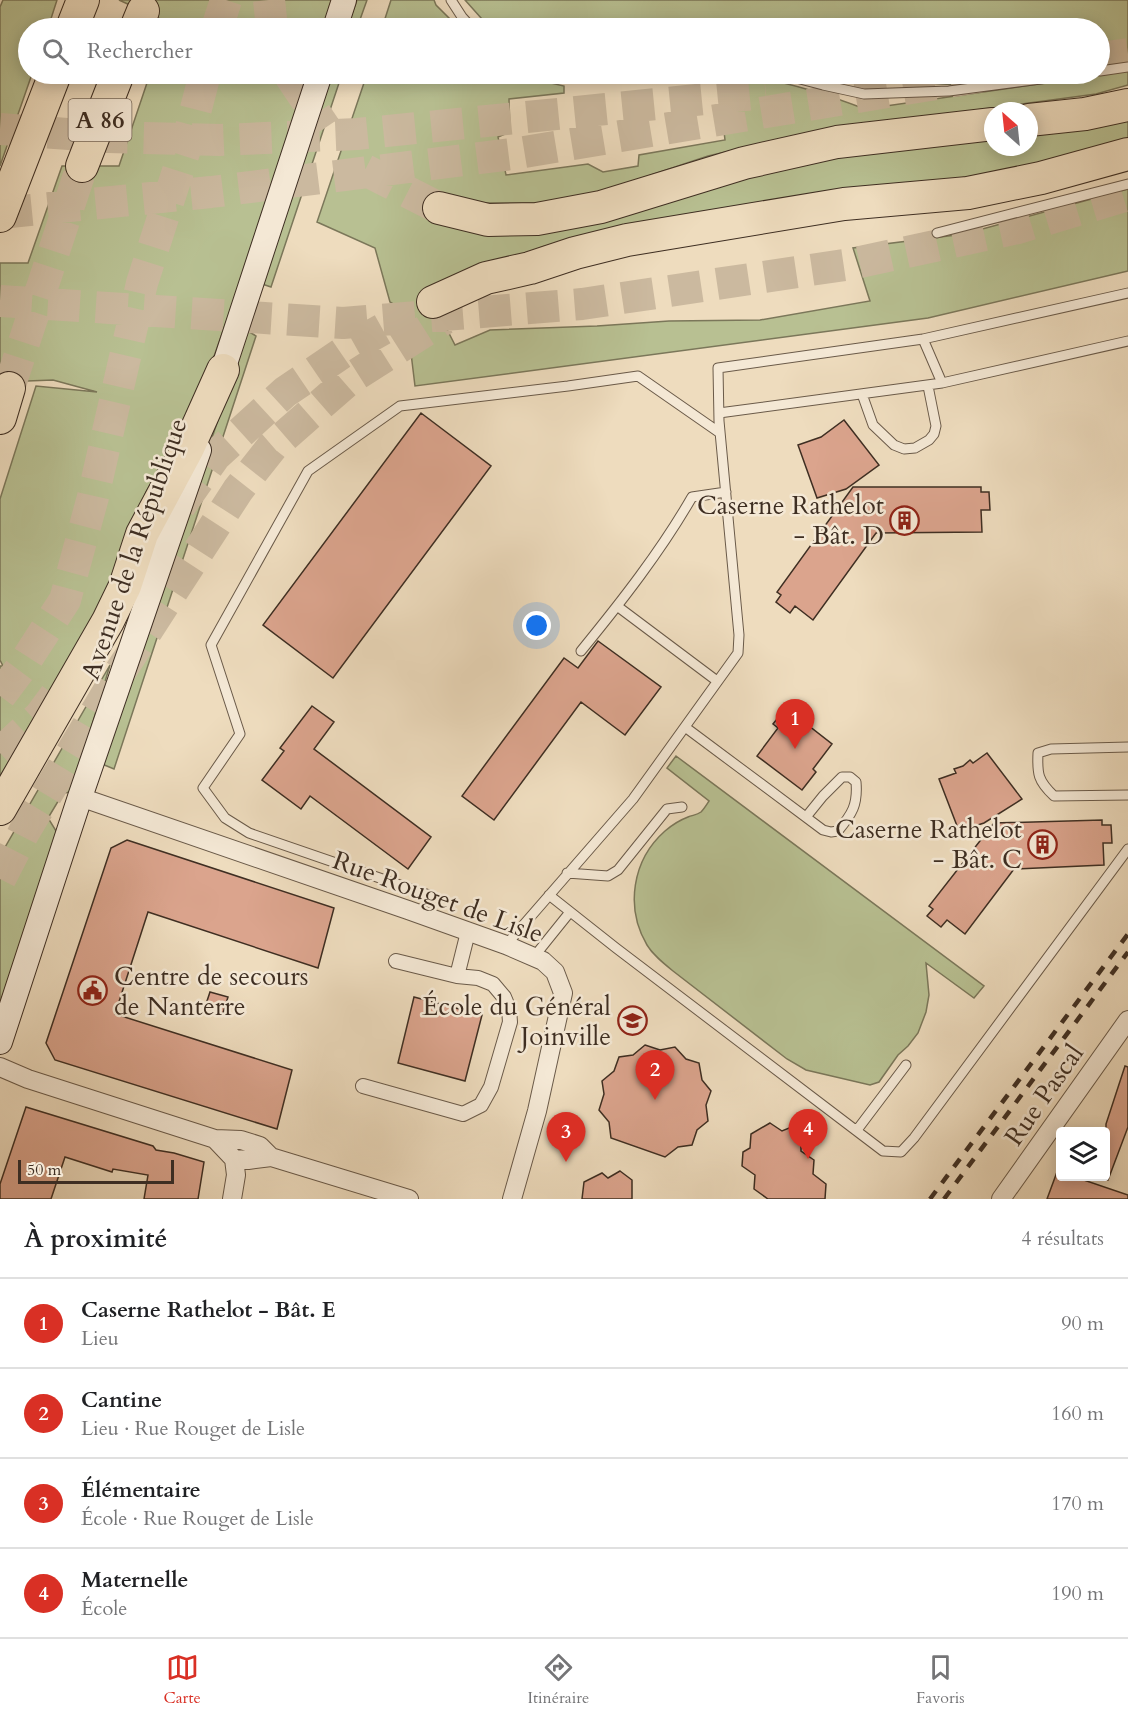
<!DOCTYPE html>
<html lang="fr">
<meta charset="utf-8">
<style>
:root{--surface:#fff;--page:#f2f2f2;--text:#202124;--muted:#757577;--line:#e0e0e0;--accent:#d93025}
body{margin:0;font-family:Cardo,serif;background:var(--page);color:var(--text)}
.controls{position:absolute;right:18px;bottom:18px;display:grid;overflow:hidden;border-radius:6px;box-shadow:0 3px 15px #0003}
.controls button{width:54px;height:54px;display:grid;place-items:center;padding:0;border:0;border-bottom:2px solid var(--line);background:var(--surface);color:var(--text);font:30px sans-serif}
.compass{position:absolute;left:984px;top:102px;width:54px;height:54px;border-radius:50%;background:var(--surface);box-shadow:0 3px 15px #0003;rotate:333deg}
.scale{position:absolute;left:18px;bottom:15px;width:156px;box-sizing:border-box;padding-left:6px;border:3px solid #3e2e22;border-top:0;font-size:16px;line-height:21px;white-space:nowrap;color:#3e2e22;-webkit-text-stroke:4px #f4e8d5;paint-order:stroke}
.you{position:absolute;left:537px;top:626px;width:21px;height:21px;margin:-15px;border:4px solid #fff;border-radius:50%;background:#1a73e8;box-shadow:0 0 0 9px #1a73e833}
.badge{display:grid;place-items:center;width:39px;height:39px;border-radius:50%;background:var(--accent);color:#fff;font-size:20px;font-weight:700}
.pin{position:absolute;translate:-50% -50px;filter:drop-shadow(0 2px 3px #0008)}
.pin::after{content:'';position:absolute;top:32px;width:21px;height:18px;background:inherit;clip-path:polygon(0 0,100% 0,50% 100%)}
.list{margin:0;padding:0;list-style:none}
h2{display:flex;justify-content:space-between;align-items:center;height:78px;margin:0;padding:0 24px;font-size:26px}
h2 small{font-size:20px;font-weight:400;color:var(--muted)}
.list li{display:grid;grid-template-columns:39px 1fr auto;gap:18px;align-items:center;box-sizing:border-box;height:90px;padding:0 24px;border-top:2px solid var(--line)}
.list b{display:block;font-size:22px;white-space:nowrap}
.list p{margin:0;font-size:20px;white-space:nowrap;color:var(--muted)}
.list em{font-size:20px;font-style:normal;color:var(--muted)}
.icon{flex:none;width:33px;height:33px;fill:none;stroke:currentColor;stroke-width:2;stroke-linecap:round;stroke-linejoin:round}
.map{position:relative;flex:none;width:1128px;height:1199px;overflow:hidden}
.search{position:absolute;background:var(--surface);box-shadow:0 3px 15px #0003;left:18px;right:18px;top:18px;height:66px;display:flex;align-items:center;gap:15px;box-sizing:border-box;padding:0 21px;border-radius:33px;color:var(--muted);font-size:22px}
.sheet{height:438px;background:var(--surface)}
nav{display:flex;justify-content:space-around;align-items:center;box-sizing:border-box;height:84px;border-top:2px solid var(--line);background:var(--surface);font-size:16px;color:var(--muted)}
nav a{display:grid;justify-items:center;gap:3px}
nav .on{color:var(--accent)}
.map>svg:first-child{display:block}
.green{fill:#b8c092;stroke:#7b775a;stroke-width:1.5}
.building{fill:#dba48d;stroke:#3e2e22;stroke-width:1.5}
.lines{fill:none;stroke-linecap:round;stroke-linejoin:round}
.motorway-tunnel{stroke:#cbb99f;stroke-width:32;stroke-dasharray:32 16;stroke-linecap:butt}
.service-casing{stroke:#6a5a49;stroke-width:11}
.pedestrian-casing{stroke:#6a5a49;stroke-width:16}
.minor-casing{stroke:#6a5a49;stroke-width:20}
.secondary-casing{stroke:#3e2e22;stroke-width:26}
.motorway-casing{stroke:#3e2e22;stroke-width:34}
.service{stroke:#f4e8d5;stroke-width:9}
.pedestrian{stroke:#f4e8d5;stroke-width:14}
.minor{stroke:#f4e8d5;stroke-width:18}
.secondary{stroke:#f4e8d5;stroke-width:24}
.motorway{stroke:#eedcbe;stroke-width:32}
.rail{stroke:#3e2e22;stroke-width:4.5;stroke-dasharray:10 10;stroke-linecap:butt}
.labels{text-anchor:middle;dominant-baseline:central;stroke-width:5;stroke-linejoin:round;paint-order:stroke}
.shield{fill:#f4e8d5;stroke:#756658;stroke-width:1.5}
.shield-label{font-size:24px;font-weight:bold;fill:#3e2e22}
.poi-label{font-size:26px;fill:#3e2e22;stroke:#f4e8d5;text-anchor:end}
.street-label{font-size:26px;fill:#3e2e22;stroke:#f4e8d5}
</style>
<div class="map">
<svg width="1128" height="1199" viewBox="0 0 1128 1199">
<rect width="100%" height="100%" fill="#eedcbe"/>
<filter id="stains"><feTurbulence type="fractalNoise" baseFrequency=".00333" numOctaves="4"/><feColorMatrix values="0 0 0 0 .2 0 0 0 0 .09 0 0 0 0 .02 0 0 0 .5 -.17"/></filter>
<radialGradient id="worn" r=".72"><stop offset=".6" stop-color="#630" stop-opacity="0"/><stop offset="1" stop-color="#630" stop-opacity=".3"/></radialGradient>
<path class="green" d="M3,0H57L48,28H28V74H32L0,166V7Z
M119,0H333L324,28H166L167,22Z
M357,0H367L357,28H347Z
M391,0H434L436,5L459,28H382Z
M465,0H1128V59L1100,62V28H490Z
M1128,71V85L1096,94L813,132L708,156L591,195L540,203H474L489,228L780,166L993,129V147H1029V125L1128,113V138L1054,161L967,177L612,228L542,247L430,296L455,345L490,330L597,326L669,321L760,320L870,301L853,248L964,234L1128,189V271L928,318L415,386L406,312L390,302L375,248L317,222L367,74H512L564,86V93L509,99L510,132L498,137L506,175L588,164L603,172L638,166L639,155L725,140L717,74C764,74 821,92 865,109Z
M150,74H309L271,195L200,396L146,492L133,525L112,605L0,801V666H3L0,660V499L36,386L97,392L53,380L27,381L0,385V263H28L62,166H119Z
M332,74H342L271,287L262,284Z
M833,74H1025L959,85L859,79Z
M248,331L256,336L114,769L102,764Z
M110,665L72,792L63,793L48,818L58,834L0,1005V856Z
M676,756L984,986L974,998L926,963L929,995L926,1012L918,1033L908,1046L898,1055L879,1082L870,1085L806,1070L787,1059L673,971C663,963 653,955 647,945C625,908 632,860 665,831C672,825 680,820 688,817C693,815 697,815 701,812C704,809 707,804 709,801L667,768Z"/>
<path class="building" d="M421,413L491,466L333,678L263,625Z
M844,420L879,465L846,489L817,498L798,445L821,437Z
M853,487H981V492H989L990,510H981L982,532L876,533L813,620L795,606L790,613L776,602L781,595L777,592Z
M598,641L661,687L625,735L581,702L494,820L462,796L564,658L578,668Z
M312,706L334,722L314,749L431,837L408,869L310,796L301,809L262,780L284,751L280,748Z
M786,708L832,744L813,769L816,772L802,790L757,756L778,728L773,724Z
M987,753L1022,799L984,823L959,831L939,779L956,773L954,769L963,766L970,760L973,763Z
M1102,820V825H1111L1112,843H1103L1104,865L1014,869L965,934L947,920L941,927L927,916L933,909L929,906L994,823Z
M127,840L334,908L318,968L148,912L115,1014L292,1070L277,1129L55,1060L46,1043L111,848Z
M210,992L228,997L223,1013L205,1007Z
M414,997L482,1015L465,1081L398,1063Z
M645,1045L660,1050L675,1047L686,1059L699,1063L702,1080L711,1091L706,1105L708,1121L697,1130L692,1145L678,1147L665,1157L611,1138L609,1122L599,1110L604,1094L602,1081L614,1071L619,1057L633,1055Z
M1125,1066L1128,1067V1127L1108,1180L1106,1179V1124Z
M26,1107L153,1146L156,1150L174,1153L204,1162L198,1199H144L148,1175L113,1169L112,1172L65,1157L51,1199H0V1184Z
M770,1123L782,1131L789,1128L801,1136V1151L814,1160L813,1174L826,1184L825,1199H768L754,1189L755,1175L742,1166L743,1152L750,1148L751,1134Z
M620,1171L632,1180V1199H582L584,1182L602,1173L608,1178Z
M1057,1172L1060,1173V1176H1072L1128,1195V1199H1047Z"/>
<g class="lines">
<path class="motorway-tunnel" d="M269,0L272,28
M217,28L226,0
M1100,58L1128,54
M289,74L325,128
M0,129L108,137L220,140L357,134L766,93
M365,170L439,208
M0,213L211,192L512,154L996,74
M0,301L343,323L582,304L851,264L1018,228L1128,195
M9,388L82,166
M180,506L215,456L285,392L351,347L392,324
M0,696L21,668L65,600L93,497L142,283L187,143L205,74
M0,753L40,716L57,693
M0,879L24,832L120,672L238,490L272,447L351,378L444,319"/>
<defs>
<path id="service" d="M451,0L462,17L472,28
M1100,71L1128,67
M557,74L564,75L621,74
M781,74L823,85L864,94L949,91L1079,74
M937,233L1128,184
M923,339L942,383L1128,341
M862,394L873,425L894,445L904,449L915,448L929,440L934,434L936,426L928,386
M719,413L942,383
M617,606L717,681
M581,651C621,602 661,551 692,497L726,492
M685,727L823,830L831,832L838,831C852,814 858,805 856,782L850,777H842L823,796L806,817
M1128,747L1051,749L1038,753C1037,774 1038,781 1054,796L1128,795
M567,873L608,876L618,870L667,809L682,807
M549,895L616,948L883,1151L901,1152L914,1138L1128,849
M432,896L249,833L225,818L203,788L240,734L211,645L308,471L400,406L568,386L638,376L720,433
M506,945L633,799L738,653L739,635L719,421L718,368L923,339L1128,293
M533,958L570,912
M857,1130L906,1065"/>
<path id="pedestrian" d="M457,976L468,932
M363,1086L463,1114L481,1105L491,1087L510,1022L509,1009L504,997L493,984L478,978L457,976L396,961"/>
<path id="minor" d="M80,797L408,910L506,945L543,961L555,972L563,993L537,1111L512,1199
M0,1067L28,1079L215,1139L241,1140L260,1146L271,1157
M215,1139L234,1159L248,1160L271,1157L409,1199
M232,1199L236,1175L234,1159
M1001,1199L1128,1020"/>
<path id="secondary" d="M335,28L344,0
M218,385L320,74
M0,1042L80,797L199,450"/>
<path id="motorway" d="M72,28L83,0
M136,28L143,11
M1029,120L1085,114L1128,105
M82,166L118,74
M439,208L488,220L537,219L601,207L744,163L837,142L993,124
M0,216L55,74
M433,302L486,278L530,268L575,253L627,240L844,204L968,193L1041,178L1128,154
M0,418L9,388
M0,809L108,621L125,586L142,534L188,448L223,370"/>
</defs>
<use href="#service" class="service-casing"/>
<use href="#pedestrian" class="pedestrian-casing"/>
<use href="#minor" class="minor-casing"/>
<use href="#secondary" class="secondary-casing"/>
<use href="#motorway" class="motorway-casing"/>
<use href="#service" class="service"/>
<use href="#pedestrian" class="pedestrian"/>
<use href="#minor" class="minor"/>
<use href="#secondary" class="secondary"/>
<use href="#motorway" class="motorway"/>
<path class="rail" d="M930,1199L1128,934
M944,1199L1128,952"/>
</g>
<defs>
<symbol id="building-ring" viewBox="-11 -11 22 22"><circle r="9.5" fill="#f4e8d5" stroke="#8f2418" stroke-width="1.5"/><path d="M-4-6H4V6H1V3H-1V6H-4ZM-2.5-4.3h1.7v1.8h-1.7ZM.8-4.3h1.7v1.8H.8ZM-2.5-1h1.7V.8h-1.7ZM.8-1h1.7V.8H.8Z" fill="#8f2418"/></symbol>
<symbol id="civic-ring" viewBox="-11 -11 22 22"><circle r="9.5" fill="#f4e8d5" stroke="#8f2418" stroke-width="1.5"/><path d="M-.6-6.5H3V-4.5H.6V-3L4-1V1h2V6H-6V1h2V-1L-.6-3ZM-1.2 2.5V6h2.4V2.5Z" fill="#8f2418"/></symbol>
<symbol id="school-ring" viewBox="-11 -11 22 22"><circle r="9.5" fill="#f4e8d5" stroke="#8f2418" stroke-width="1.5"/><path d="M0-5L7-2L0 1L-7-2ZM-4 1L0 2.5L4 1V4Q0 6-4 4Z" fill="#8f2418"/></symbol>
</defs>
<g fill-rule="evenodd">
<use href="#building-ring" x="888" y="504" width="33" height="33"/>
<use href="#building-ring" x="1026" y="828" width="33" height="33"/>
<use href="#civic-ring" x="76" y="974" width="33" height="33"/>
<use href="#school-ring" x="616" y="1004" width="33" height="33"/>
</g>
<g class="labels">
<rect class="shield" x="68.5" y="99" width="63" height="42" rx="4.5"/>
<g class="shield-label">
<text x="100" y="120">A 86</text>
</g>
<g class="poi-label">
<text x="884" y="505">Caserne Rathelot<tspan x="884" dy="30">- Bât. D</tspan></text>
<text x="1022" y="829">Caserne Rathelot<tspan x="1022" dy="30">- Bât. C</tspan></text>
<text x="114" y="976" text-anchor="start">Centre de secours<tspan x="114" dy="30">de Nanterre</tspan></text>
<text x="611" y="1006">École du Général<tspan x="611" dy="30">Joinville</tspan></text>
</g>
<g class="street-label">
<text transform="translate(134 549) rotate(-71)">Avenue de la République</text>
<text transform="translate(438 897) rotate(20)">Rue Rouget de Lisle</text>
<text transform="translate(1044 1095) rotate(-55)">Rue Pascal</text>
</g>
</g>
<rect width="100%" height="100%" filter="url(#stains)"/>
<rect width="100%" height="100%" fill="url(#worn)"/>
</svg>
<div class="controls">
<button><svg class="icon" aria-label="layers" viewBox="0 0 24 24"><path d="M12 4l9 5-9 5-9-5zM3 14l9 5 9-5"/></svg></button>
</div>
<svg class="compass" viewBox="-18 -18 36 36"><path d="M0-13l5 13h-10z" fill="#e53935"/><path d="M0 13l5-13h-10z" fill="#757577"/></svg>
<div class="scale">50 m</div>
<div class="you"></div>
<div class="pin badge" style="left:795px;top:749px">1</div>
<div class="pin badge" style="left:655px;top:1100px">2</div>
<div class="pin badge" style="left:566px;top:1162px">3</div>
<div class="pin badge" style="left:808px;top:1159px">4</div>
<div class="search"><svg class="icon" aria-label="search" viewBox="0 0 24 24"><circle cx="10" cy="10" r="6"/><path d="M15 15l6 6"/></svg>Rechercher</div>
</div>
<section class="sheet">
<h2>À proximité<small>4 résultats</small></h2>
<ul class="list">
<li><span class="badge">1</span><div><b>Caserne Rathelot - Bât. E</b><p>Lieu</p></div><em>90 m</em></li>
<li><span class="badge">2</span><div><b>Cantine</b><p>Lieu · Rue Rouget de Lisle</p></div><em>160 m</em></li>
<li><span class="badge">3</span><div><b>Élémentaire</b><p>École · Rue Rouget de Lisle</p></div><em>170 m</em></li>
<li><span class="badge">4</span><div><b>Maternelle</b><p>École</p></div><em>190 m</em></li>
</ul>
</section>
<nav>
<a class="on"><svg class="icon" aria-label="map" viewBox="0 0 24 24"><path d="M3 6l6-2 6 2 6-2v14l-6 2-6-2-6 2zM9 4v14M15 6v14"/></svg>Carte</a>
<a><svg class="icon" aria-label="directions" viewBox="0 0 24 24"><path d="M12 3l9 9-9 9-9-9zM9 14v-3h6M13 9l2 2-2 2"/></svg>Itinéraire</a>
<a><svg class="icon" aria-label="saved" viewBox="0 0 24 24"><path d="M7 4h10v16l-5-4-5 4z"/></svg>Favoris</a>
</nav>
